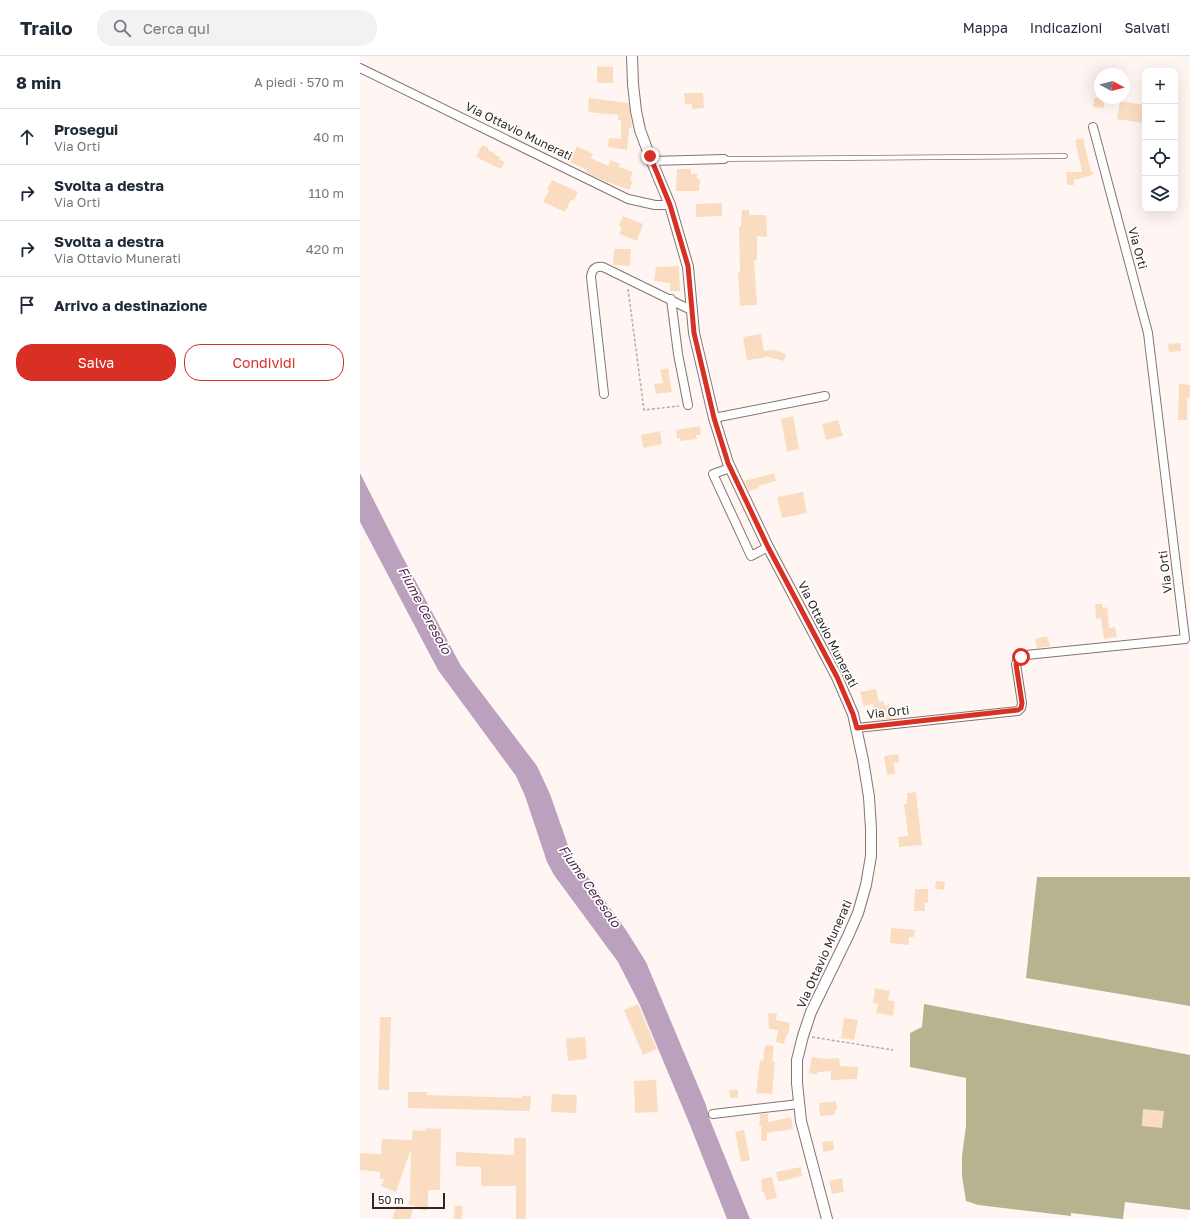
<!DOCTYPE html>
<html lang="it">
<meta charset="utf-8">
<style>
:root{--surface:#fff;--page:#f2f2f3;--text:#1f2937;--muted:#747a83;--line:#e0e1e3;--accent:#d93025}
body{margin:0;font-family:"Golos Text",sans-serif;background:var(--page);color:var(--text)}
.controls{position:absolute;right:12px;top:12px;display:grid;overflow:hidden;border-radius:8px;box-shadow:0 4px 16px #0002}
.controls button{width:36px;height:36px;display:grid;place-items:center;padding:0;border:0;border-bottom:1px solid var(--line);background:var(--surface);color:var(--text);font:20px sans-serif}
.compass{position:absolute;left:734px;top:12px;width:36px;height:36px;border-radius:50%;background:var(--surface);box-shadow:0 4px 16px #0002;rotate:97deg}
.scale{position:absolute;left:12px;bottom:10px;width:73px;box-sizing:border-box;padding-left:4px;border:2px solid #2f2725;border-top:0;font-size:11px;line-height:14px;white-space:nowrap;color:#2f2725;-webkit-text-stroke:3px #fff;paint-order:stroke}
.stop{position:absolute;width:12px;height:12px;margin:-9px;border:3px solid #d93025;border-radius:50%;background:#fff}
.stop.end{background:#d93025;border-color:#fff;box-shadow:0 1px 4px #0008}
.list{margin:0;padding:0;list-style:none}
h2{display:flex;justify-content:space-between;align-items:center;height:52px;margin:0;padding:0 16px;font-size:17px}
h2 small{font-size:13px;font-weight:400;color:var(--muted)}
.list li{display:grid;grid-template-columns:26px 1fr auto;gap:12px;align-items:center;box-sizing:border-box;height:56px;padding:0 16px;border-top:1px solid var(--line)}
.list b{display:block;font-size:15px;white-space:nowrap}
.list p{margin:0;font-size:13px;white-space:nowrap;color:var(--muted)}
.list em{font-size:13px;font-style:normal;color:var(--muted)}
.actions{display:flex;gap:8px;padding:12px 16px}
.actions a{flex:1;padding:9px 0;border:1px solid var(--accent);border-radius:16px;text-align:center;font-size:14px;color:var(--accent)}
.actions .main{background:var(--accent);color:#fff}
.icon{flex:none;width:22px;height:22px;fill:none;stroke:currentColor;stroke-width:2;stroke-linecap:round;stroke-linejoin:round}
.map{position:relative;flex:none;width:830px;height:1163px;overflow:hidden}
header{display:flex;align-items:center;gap:24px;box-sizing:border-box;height:56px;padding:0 20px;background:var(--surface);border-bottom:1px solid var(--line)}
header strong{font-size:19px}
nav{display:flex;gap:22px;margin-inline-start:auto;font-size:14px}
.search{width:280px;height:36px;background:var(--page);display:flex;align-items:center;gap:10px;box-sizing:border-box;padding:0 14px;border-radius:16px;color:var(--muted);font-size:15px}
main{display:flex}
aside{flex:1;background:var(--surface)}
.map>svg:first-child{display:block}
.forest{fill:#b6b38e}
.water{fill:#bca1be}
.building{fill:#faddc0}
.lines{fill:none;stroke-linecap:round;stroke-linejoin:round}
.service-casing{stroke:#86736e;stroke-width:5.5}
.minor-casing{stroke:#86736e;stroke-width:10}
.tertiary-casing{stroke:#86736e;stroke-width:12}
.path{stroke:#b5adab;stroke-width:1.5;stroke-dasharray:3 2;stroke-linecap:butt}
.service{stroke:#fff;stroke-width:4}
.minor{stroke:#fff;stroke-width:8}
.tertiary{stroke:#fff;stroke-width:10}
.route{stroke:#d93025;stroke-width:5}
.labels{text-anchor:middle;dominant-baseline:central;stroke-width:3.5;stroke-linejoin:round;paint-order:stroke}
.street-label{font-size:12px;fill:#2f2725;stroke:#fff}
.water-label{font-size:13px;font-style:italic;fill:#4c2850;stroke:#fff}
</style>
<header>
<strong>Trailo</strong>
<div class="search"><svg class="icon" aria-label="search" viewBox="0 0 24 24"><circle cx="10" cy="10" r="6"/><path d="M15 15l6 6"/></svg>Cerca qui</div>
<nav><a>Mappa</a><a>Indicazioni</a><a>Salvati</a></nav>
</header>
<main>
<aside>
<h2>8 min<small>A piedi · 570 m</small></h2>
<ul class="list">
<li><svg class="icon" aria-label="ahead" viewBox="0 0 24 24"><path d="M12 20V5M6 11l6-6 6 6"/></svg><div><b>Prosegui</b><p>Via Orti</p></div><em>40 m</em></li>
<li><svg class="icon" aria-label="right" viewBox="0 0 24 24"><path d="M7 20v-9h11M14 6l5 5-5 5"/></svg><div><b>Svolta a destra</b><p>Via Orti</p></div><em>110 m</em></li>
<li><svg class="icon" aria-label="right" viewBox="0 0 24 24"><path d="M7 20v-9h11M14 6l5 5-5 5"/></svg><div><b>Svolta a destra</b><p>Via Ottavio Munerati</p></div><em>420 m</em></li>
<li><svg class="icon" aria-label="arrive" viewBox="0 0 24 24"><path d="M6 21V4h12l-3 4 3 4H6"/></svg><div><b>Arrivo a destinazione</b></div></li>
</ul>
<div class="actions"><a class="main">Salva</a><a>Condividi</a></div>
</aside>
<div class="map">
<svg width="830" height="1163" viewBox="0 0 830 1163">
<rect width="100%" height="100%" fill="#fff6f4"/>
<path class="forest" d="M677,821H830V950L666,922Z
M564,948L830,999V1154L765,1146L763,1163H762L711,1157V1160L618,1149L606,1145L602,1120V1100L606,1070V1022L550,1011V977L562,971Z"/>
<path class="water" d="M0,417L39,494L101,610L177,710L190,738L211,798L266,874L286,906L346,1049L350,1064L390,1163H367L330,1069L279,947L258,906L194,819L187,806L165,740L156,720L78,614L0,466Z"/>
<path class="building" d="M237,10L253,11V27H237Z
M324,37H343L344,52L332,53V48H325Z
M229,42L269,47L272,72H269L267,94L248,91L249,82L261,83V64H258V59L228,56Z
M734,42H745L744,52L733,51Z
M760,45L785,49L783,67L757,63Z
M723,82L731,116H733V119L714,124V129H707L706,116H722L715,84Z
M122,89L129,92L128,94L135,97L134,98L140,101L139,103L145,106L141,113L116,101Z
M217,90L233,98L231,102L248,110L251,104L260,108L259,111L273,116L270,124L273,125L269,134L242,124L226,116L227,114L210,106Z
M317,113H331V118H337V123H340L339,135H316Z
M192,124L218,136L214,145L211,144L205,156L183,146L189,134L187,133Z
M362,147V160L336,161V148Z
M382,154H389V159H406L407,181L397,180V204H394L397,249L380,250L378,216H380L379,171H381Z
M263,160L283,168L277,185L259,178L262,171L259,170Z
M254,193H271L270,210L253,209Z
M319,210L320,235H310V227L294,225L296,211Z
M401,278L404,295L414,294L426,298L424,305L405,300V302L387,304L383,281Z
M821,287V295L809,296L808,288Z
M308,312L312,336L296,338L294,328L303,327L300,314Z
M819,328L830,329V342H827V364H818Z
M433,360L439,393L427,396L421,363Z
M478,364L483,380L466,384L462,368Z
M340,370L341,379H336L337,383L320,385V382L317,383L316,374Z
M300,375L302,388L283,392L281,379Z
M414,417L416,425L398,430L399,432L389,435L384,425Z
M443,436L447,457L422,462L417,441Z
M735,548H742L743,552L747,551L749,572L755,571L757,581L744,583L741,562L736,563Z
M687,580L690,590L677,592L675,583Z
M516,633L519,646L524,645V650L529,649L532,663L516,664L513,648L504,650L500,636Z
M538,698L539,706L534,707L535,718L527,719L524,700Z
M556,736L562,789L539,791L538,781L548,780L544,748L547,747V737Z
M576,825L585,826L584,834L575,833Z
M555,833H568V847H565V855H554Z
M531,872L555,874L554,881H549V889L530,887Z
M515,932L530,935L528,944L535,945L533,960L516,957L518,948L513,947Z
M278,948L297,993L283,999L264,954Z
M408,957L417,958L416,964L430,967L428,979H426L424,988L416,986L418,974L409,973Z
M20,961H31L29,1034H18Z
M484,962L498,964L494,984L481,982Z
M225,981L227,1003L208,1005L206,983Z
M405,989L414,990L412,1005L415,1006L412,1038L396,1037L400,1004L403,1005Z
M452,1001L466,1003L479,1002L480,1010L498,1011L497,1023L471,1024V1015L458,1016L457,1019L449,1017Z
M296,1024L298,1056L275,1057L274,1025Z
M369,1034H378V1042H370Z
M48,1036H67V1039L162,1042V1040H171L170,1055L48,1052Z
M192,1038L217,1039L216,1057L191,1056Z
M476,1045L477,1054H475V1059L460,1060L459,1047Z
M783,1053L804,1055L802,1072L782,1070Z
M400,1058H408V1066L431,1061L433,1073L407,1077V1085H401V1070H399Z
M66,1072L81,1073L80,1134H68V1149L66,1155L48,1148L50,1141L51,1093L36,1136L21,1130L24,1123H20V1116L0,1114V1097L21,1098L22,1083L52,1084L53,1074L66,1075Z
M384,1074L390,1104L381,1106L375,1076Z
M154,1082H166V1163H156V1130H121V1111L96,1110V1096L154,1099Z
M473,1085L474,1094L463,1096L462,1086Z
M441,1111L442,1120L418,1126L416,1116Z
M412,1121L417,1142L406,1144L404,1136H402L401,1123Z
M482,1122L484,1136L472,1138L469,1125Z
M37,1149L53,1154L50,1163H32Z
M95,1150H103L102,1163H94Z"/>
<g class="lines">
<defs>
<path id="service" d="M364,103L705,100"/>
<path id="minor" d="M0,12L268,143L295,149H310
M291,105L364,103
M311,243L318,298L328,349
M244,338L231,221C232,213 235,210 243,211L331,254
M354,362L465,340
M370,412L353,418L391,500L408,491
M497,672L658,655L661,652L662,647L656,608L658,603L666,599L825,583L788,277L733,71
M353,1058L439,1048"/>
<path id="tertiary" d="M272,0L273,28L276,55L280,74L290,101L310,149L328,211L334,277L354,362L368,407L408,491L477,621L493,658L503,704L509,741L511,773V800L506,829L498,857L488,880L451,956L443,980L437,1004V1027L441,1065L467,1163"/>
</defs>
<use href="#service" class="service-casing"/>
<use href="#minor" class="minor-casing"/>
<use href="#tertiary" class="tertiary-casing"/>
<path class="path" d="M268,233L284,354L319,350
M452,981L533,994"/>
<use href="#service" class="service"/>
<use href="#minor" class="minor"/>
<use href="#tertiary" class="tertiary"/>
</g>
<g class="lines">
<path class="route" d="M290,100L310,149L328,210L334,277L354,362L368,407L408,491L477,621L493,658L497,672L658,654L661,652L662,647L656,608L658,603L661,601"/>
</g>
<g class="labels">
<g class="street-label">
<text transform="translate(159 75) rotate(26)">Via Ottavio Munerati</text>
<text transform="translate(778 192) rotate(75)">Via Orti</text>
<text transform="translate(805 516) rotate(-97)">Via Orti</text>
<text transform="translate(468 578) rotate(63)">Via Ottavio Munerati</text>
<text transform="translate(528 656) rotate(-6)">Via Orti</text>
<text transform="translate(464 898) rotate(-66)">Via Ottavio Munerati</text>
</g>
<g class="water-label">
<text transform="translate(65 554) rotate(62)">Fiume Ceresolo</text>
<text transform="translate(230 830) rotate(55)">Fiume Ceresolo</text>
</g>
</g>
</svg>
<div class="controls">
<button>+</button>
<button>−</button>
<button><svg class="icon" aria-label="locate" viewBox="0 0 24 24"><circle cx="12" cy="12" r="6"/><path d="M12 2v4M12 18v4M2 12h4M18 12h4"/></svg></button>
<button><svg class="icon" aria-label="layers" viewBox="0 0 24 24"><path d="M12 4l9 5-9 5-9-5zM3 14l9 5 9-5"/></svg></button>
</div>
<svg class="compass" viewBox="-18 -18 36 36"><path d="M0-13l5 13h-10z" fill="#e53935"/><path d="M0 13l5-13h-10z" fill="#747a83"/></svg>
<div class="scale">50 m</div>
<div class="stop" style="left:661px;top:601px"></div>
<div class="stop end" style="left:290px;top:100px"></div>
</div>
</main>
